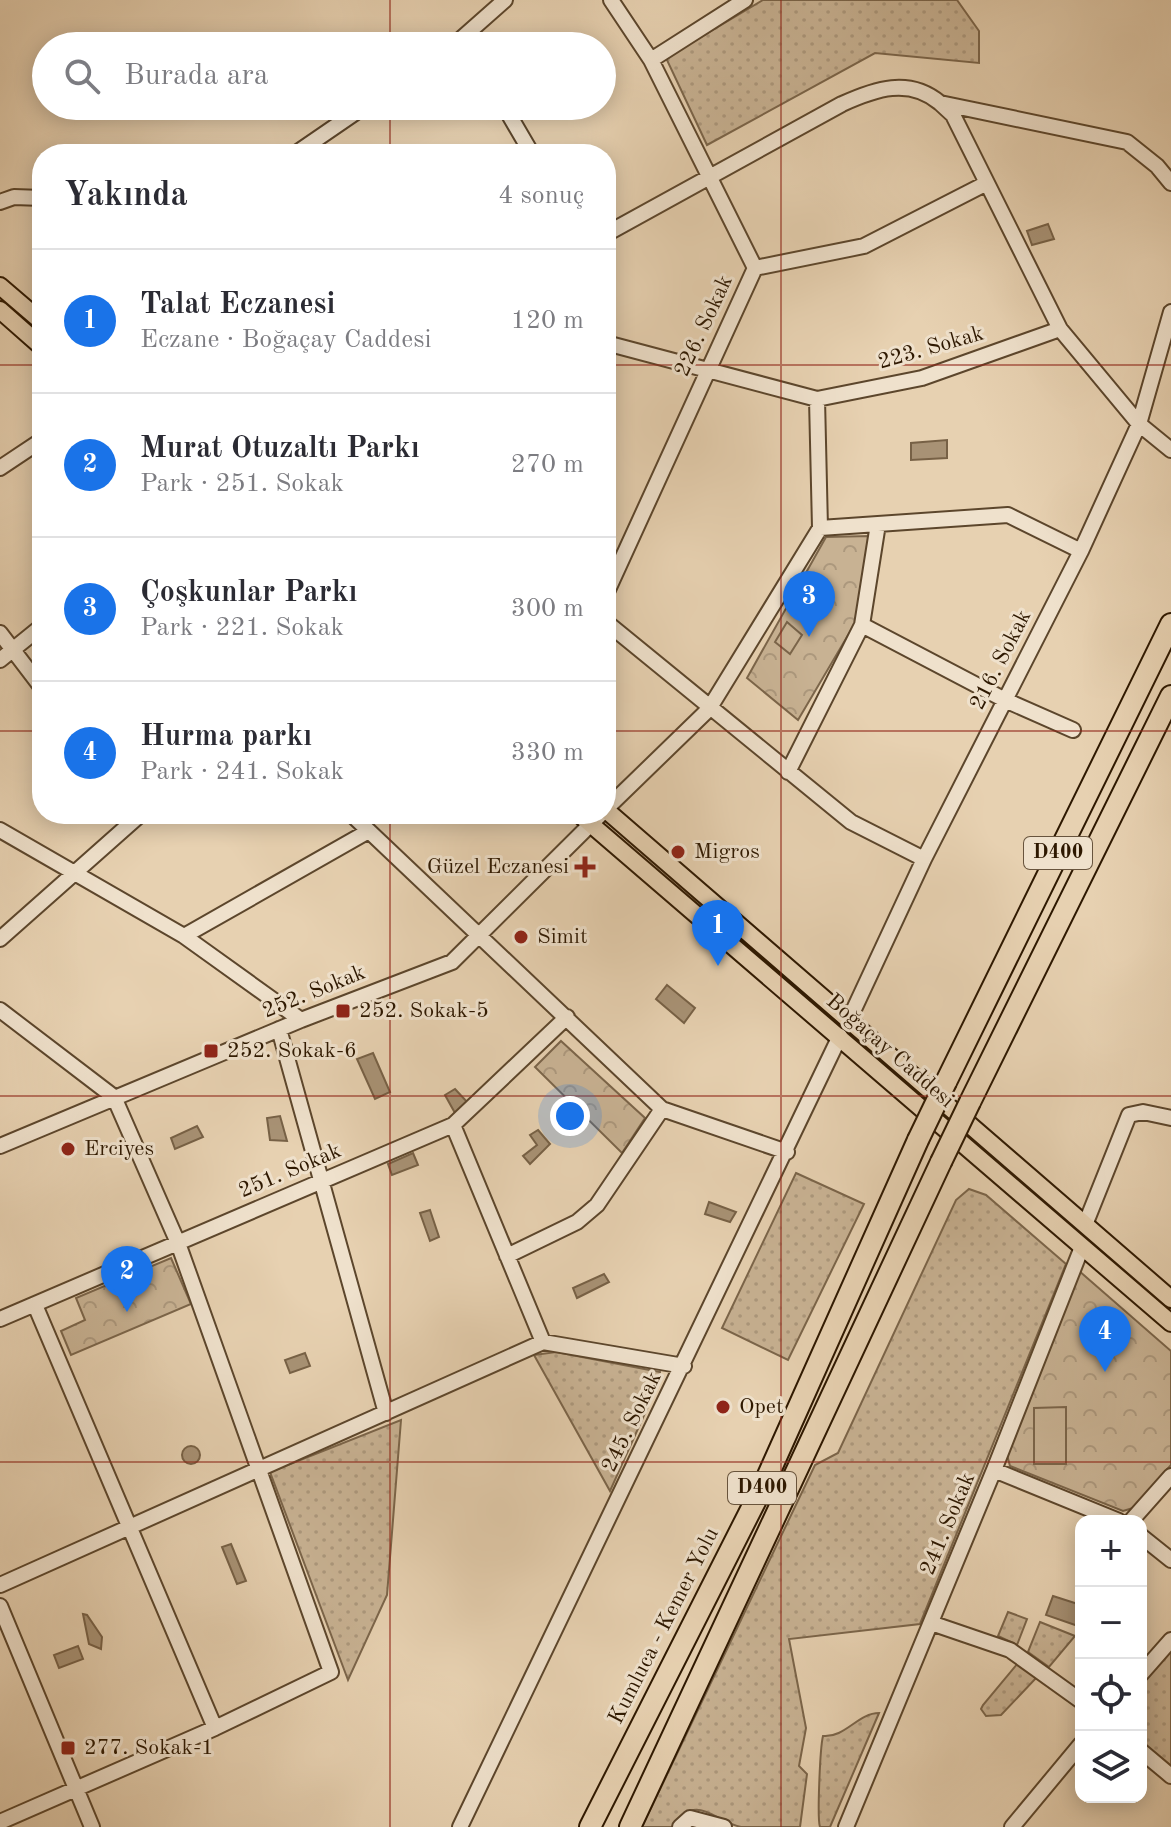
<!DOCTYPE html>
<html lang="tr">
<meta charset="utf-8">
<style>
:root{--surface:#fff;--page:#f7f7f7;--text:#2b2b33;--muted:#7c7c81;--line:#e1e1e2;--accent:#1a73e8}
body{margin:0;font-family:"Old Standard TT",serif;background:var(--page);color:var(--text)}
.controls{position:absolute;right:24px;bottom:24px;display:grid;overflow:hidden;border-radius:16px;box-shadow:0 4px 20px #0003}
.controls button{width:72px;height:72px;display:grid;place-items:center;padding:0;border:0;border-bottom:2px solid var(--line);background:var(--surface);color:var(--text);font:40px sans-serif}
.you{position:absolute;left:570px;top:1116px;width:28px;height:28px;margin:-20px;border:6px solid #fff;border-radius:50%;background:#1a73e8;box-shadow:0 0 0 12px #1a73e833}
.badge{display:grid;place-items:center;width:52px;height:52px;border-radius:50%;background:var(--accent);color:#fff;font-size:26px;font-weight:700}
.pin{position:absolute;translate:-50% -66px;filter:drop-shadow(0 2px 4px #0008)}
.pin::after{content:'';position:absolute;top:42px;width:28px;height:24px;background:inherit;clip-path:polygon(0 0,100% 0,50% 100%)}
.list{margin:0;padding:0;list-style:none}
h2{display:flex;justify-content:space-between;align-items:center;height:104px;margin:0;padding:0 32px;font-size:34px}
h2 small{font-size:26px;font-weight:400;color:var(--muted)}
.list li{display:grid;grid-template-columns:52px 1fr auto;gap:24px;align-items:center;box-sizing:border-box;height:144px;padding:0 32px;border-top:2px solid var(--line)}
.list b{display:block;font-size:30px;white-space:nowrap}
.list p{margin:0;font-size:26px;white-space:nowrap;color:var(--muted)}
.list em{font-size:26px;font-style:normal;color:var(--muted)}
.icon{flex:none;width:44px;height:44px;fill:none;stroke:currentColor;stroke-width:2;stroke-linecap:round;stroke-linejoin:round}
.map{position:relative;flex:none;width:1171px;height:1827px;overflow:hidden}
.search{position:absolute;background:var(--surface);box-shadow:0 4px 20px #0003;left:32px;top:32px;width:584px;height:88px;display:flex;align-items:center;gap:20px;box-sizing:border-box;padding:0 28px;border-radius:44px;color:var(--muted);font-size:30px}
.panel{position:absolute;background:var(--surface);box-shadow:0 4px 20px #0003;left:32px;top:144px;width:584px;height:680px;border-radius:32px}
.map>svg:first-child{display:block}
.grass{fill:url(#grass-dots);stroke:#7b654a;stroke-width:2}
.park{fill:url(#park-crowns);stroke:#7b654a;stroke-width:2}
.garden{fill:#c8b293;stroke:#7b654a;stroke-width:2}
.water{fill:#a89275;stroke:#776146;stroke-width:2}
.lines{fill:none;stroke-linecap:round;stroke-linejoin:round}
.minor-casing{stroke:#5c462c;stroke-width:18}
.major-casing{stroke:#2e1800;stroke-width:20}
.highway-casing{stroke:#2e1800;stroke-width:24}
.minor{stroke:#efe1cc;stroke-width:14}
.major{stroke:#e7d1b1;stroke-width:16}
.highway{stroke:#e7d1b1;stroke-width:20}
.highway-bridge-casing{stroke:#2e1800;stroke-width:24;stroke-linecap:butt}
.highway-bridge{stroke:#e7d1b1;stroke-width:20}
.grid{fill:none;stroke:#8f2418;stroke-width:2;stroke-opacity:0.55}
.poi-dot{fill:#8f2418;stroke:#efe1cc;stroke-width:3}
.labels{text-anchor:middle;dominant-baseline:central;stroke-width:6;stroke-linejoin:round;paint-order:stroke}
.shield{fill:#efe1cc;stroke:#68543d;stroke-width:2}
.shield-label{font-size:20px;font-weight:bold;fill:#2e1800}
.street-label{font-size:22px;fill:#2e1800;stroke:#efe1cc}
.poi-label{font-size:22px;fill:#2e1800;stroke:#efe1cc;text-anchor:start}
</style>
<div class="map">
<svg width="1171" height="1827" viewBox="0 0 1171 1827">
<defs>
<pattern id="grass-dots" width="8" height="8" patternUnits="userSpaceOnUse" patternTransform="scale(2)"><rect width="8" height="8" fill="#c8b293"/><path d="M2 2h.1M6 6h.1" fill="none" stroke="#ac987d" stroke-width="1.8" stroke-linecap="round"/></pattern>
<pattern id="park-crowns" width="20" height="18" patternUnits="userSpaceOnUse" patternTransform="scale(2)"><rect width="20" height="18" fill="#c8b293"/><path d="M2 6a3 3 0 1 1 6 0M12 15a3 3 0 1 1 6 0" fill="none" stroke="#ac987d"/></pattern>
</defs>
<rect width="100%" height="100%" fill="#e7d1b1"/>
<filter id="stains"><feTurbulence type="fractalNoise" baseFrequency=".0025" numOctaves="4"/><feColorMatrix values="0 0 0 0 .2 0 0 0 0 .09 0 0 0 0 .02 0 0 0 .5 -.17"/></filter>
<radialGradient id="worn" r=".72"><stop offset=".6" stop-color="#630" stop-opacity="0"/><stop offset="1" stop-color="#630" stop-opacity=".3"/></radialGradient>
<path class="grass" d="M763,0H957L979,31V63L875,53L707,145L666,58Z
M796,1173L864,1204L788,1360L722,1328Z
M969,1189L986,1195L1066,1264L920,1624L789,1639L806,1728L799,1766L807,1774L800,1827C781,1827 759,1827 741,1827C716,1822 694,1791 676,1827H642L815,1465L838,1453L956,1200Z
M556,1352L660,1372L659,1382L610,1491L534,1355Z
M401,1420L387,1595L348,1680L270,1472Z
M1008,1612L1027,1619L1017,1645L998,1636Z
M1040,1622L1075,1636L1049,1667L1028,1652Z
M1171,1651V1769L1141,1744V1684Z
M1018,1663L1038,1676L1001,1715L986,1716L981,1709L983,1705Z
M879,1713L830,1827H820C817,1819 820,1748 823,1736C845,1738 858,1713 879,1713Z"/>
<path class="park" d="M870,536L857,620L798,720L747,678L826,537Z
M561,1041L645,1118L622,1153L535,1067Z
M171,1258L191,1304L71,1355L61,1331L85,1320L76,1298Z
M1078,1270L1171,1351V1465L1133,1508L1123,1511L1010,1466L1007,1455Z"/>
<path class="garden" d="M787,622L802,635L790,654L775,642Z
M1066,1407V1464H1034V1408Z"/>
<path class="water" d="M1048,224L1054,239L1032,245L1027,231Z
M947,440V458L911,460V443Z
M667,985L695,1008L684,1023L656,999Z
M373,1053L390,1092L375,1099L357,1059Z
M455,1089L469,1104L455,1113L445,1095Z
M280,1116L287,1141L270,1140L267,1118Z
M197,1126L203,1137L175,1149L171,1138Z
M538,1130L550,1144L530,1164L523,1156L537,1145L530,1135Z
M413,1153L418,1165L392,1175L388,1164Z
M709,1202L736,1212L730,1222L705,1214Z
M430,1210L439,1237L430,1241L420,1213Z
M604,1274L609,1282L577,1298L573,1288Z
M305,1353L310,1366L290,1373L285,1360Z
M182 1455a9 9 0 1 1 18 0a9 9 0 1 1-18 0Z
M231,1544L246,1581L237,1584L222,1547Z
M1053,1596L1081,1605V1627L1046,1615Z
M83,1614L87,1615L102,1637L101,1649L89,1644Z
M78,1646L83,1659L59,1668L54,1655Z"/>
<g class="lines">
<defs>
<path id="minor" d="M453,46L505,0
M651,60L745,0
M940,103L953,115L1060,329
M504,106L532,154
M295,154L365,106
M0,202L14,197L42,198
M606,234L842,104C875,89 909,77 940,103L1127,142L1157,166L1171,183
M755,268L864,246L985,184
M606,343L817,399L922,378L1060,329L1139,424L1171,450
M0,468L42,440
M820,528L1008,515L1081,551
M606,594L755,268L651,60L611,0
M606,622L851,822L924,859
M862,625L1005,700L1073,730
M0,633L42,688
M0,660L42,626
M788,772L862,625L878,524
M606,809L709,709L820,528L817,399
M351,814L662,1109L787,1152
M0,830L184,936L301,1020
M184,936L367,832
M0,939L141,814
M0,1010L114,1097L178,1243L331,1672L215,1728L0,1822
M849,1020L924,859L1081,551L1139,424L1171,312
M279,1029L386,1413
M453,1125L543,1342L684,1366
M0,1146L301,1020L452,962L601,814
M1085,1225L1129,1115L1143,1112L1171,1118
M507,1256L577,1222L597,1205L662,1109
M35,1305L215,1728
M0,1319L453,1125L567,1017
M994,1470L1119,1521
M1131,1521L1171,1476
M1141,1536L1171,1560
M0,1585L543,1342
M0,1606L92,1827
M931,1623L1010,1650L1081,1701
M1141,1674L1171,1640
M1141,1751L1171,1776
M460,1827L840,1036
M680,1827L690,1818L724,1827
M846,1827L994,1470L1082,1247
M1012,1827L1081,1744"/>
<path id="major" d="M0,286L42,322
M0,310L42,347
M606,810L1171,1299
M579,814L1171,1323"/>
<path id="highway" d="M946,1082L1171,624
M970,1102L1171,696
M590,1827L765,1482L918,1140
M630,1827L941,1162"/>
</defs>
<use href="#minor" class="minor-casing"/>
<use href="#major" class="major-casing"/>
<use href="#highway" class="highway-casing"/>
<use href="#minor" class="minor"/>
<use href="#major" class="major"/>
<use href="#highway" class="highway"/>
<defs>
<path id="highway-bridge" d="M918,1140L946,1082
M941,1162L970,1102"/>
</defs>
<use href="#highway-bridge" class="highway-bridge-casing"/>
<use href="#highway-bridge" class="highway-bridge"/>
</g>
<path class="grid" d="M390,0V46M781,0V1827M390,106V154M0,365H42M606,365H1171M0,731H42M606,731H1171M390,814V1827M0,1096H1171M0,1462H1171"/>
<g class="poi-dot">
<circle cx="678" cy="852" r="8"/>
<path d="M581 855h8v8h8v8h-8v8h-8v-8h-8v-8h8z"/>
<circle cx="521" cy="937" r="8"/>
<rect x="335" y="1003" width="16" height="16" rx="4"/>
<rect x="203" y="1043" width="16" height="16" rx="4"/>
<circle cx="68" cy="1149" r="8"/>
<circle cx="723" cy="1407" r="8"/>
<rect x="60" y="1740" width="16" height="16" rx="4"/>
</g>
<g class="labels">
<g class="shield">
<rect x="1024" y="837" width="68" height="32" rx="6"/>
<rect x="728" y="1472" width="68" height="32" rx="6"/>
</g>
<g class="shield-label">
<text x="1058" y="853">D400</text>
<text x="762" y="1488">D400</text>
</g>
<g class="street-label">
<text transform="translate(704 326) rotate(-65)">226. Sokak</text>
<text transform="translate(931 348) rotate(-16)">223. Sokak</text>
<text transform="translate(1001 660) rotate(-63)">216. Sokak</text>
<text transform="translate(314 992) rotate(-22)">252. Sokak</text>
<text transform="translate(890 1051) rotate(41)">Boğaçay Caddesi</text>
<text transform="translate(290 1171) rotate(-23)">251. Sokak</text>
<text transform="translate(632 1422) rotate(-64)">245. Sokak</text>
<text transform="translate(948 1524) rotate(-67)">241. Sokak</text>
<text transform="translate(664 1626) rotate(-63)">Kumluca - Kemer Yolu</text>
</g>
<g class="poi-label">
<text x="694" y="852">Migros</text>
<text x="569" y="867" text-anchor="end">Güzel Eczanesi</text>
<text x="537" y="937">Simit</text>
<text x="359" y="1011">252. Sokak-5</text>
<text x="227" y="1051">252. Sokak-6</text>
<text x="84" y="1149">Erciyes</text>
<text x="739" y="1407">Opet</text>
<text x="84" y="1748">277. Sokak-1</text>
</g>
</g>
<rect width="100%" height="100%" filter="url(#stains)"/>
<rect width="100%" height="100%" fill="url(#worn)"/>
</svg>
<div class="controls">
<button>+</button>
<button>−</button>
<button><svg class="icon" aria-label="locate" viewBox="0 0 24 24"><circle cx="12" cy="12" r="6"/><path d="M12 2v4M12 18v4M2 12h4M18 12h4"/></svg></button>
<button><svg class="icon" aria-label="layers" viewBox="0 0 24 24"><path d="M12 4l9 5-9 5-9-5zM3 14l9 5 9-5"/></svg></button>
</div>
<div class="you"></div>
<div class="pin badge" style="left:718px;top:966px">1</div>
<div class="pin badge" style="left:127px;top:1312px">2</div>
<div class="pin badge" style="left:809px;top:637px">3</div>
<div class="pin badge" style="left:1105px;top:1372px">4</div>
<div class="search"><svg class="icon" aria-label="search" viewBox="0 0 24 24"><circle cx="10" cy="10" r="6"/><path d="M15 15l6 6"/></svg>Burada ara</div>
<section class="panel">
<h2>Yakında<small>4 sonuç</small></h2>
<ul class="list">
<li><span class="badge">1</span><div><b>Talat Eczanesi</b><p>Eczane · Boğaçay Caddesi</p></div><em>120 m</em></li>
<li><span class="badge">2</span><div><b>Murat Otuzaltı Parkı</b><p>Park · 251. Sokak</p></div><em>270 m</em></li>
<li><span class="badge">3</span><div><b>Çoşkunlar Parkı</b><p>Park · 221. Sokak</p></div><em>300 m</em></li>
<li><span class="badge">4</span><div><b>Hurma parkı</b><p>Park · 241. Sokak</p></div><em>330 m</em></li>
</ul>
</section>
</div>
